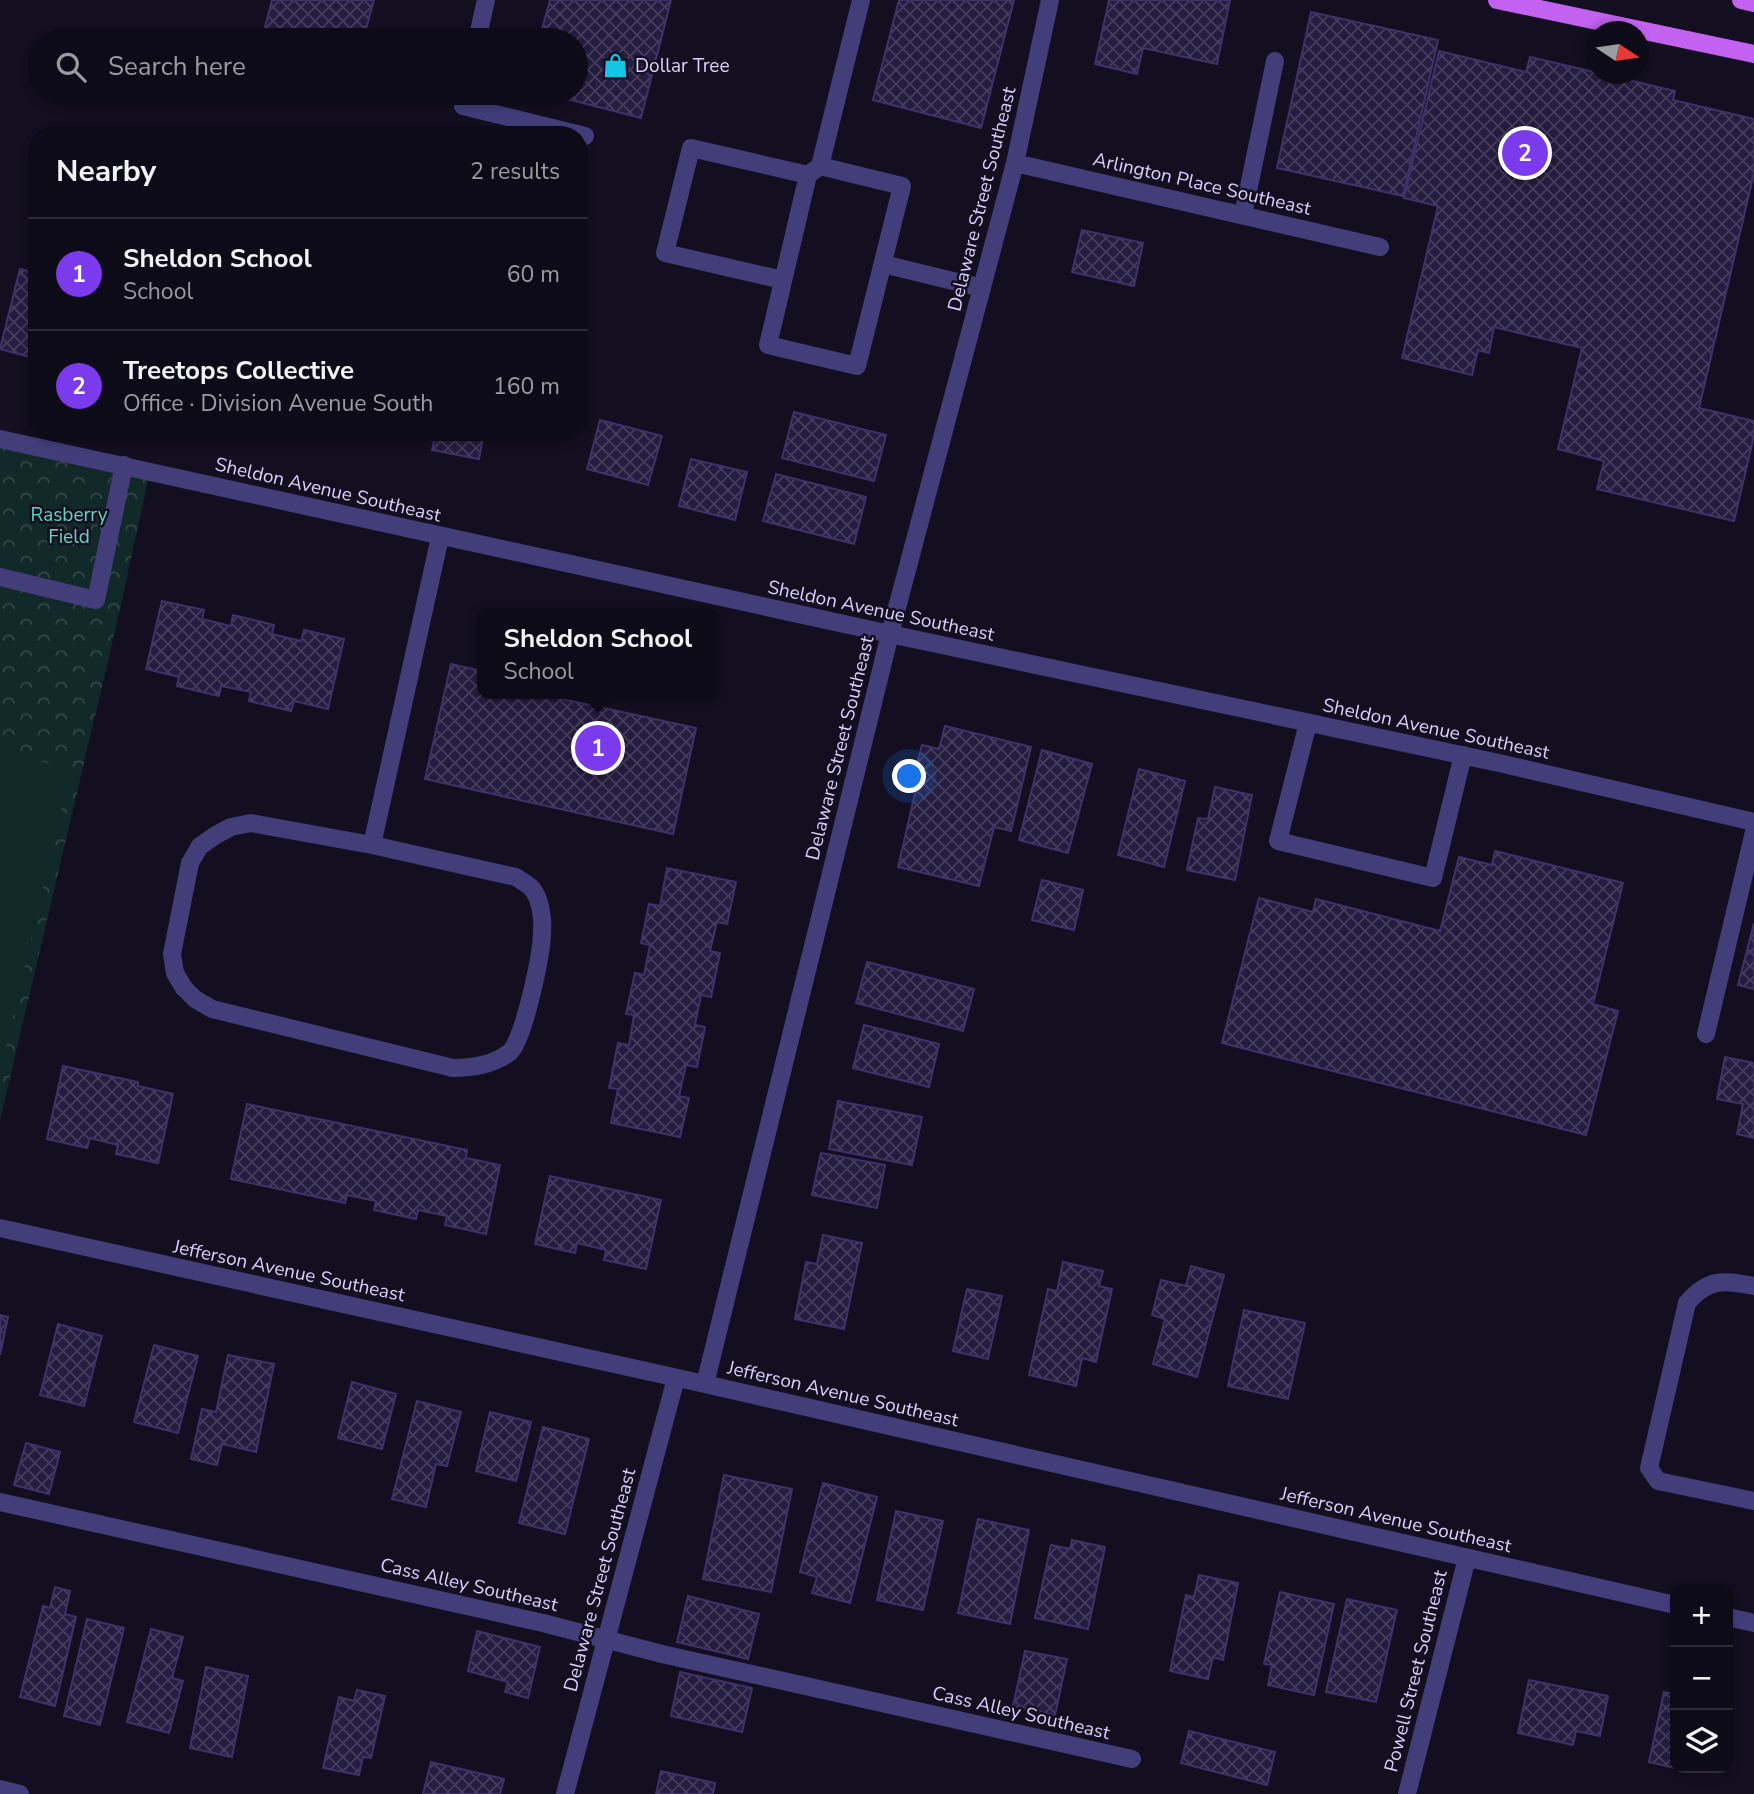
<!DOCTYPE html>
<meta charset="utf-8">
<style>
:root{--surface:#0e0b18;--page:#171421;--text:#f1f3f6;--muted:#9b9ba2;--line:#2e2b37;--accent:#7c3aed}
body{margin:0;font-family:"Nunito Sans",sans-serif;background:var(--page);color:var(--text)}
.controls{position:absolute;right:21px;bottom:21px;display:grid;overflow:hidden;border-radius:14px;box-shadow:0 4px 10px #0003}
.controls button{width:63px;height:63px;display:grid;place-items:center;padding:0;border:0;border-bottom:2px solid var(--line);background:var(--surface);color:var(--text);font:35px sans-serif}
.compass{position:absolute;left:1586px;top:21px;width:63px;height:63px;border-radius:50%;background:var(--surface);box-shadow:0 4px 10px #0003;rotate:103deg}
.you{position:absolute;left:910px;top:777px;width:24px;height:24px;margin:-18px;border:5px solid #fff;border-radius:50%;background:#1a73e8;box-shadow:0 0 0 10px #1a73e833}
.badge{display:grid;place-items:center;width:46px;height:46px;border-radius:50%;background:var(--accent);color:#fff;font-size:23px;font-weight:700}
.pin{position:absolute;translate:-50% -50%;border:4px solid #fff;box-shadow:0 2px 7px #0006}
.popup{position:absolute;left:477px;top:608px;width:242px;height:91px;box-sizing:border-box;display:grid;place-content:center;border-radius:14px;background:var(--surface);filter:drop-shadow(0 2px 5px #0005);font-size:23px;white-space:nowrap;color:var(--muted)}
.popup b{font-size:26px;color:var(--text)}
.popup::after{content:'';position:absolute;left:50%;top:100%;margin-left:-14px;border:14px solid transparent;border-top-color:var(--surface)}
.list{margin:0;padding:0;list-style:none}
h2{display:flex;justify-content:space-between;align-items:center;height:91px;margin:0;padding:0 28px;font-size:30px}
h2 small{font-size:23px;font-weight:400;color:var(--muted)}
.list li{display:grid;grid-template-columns:46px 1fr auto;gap:21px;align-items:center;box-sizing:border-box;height:112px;padding:0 28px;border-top:2px solid var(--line)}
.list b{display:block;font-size:26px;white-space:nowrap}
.list p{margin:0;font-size:23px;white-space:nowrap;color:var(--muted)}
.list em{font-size:23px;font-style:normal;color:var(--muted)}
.icon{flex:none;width:38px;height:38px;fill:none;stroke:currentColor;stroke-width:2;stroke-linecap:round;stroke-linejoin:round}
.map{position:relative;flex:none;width:1754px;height:1794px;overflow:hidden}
.search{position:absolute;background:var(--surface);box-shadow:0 4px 10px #0003;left:28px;top:28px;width:560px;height:77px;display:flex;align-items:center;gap:18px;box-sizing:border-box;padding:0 24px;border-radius:38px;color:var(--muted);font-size:26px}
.panel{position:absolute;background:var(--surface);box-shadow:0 4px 10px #0003;left:28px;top:126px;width:560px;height:315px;border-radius:28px}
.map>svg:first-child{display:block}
.forest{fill:url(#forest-crowns)}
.pitch{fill:#122929}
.building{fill:url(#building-cross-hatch);stroke:#3f3169;stroke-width:2}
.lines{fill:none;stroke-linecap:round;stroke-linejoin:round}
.lane{stroke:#433e7a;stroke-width:18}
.street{stroke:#433e7a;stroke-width:18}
.primary{stroke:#c362f1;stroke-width:18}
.labels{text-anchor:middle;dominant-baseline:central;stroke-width:5;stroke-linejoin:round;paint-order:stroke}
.poi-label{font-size:19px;fill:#d8d1fb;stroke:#130f20;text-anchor:start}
.street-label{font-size:19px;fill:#d8d1fb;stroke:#130f20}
.park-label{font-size:19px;fill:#64d4be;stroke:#130f20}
</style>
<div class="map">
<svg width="1754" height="1794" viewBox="0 0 1754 1794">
<defs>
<pattern id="forest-crowns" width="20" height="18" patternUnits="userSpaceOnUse" patternTransform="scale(1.75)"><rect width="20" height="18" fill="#122929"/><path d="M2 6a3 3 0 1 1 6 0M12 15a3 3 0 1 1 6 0" fill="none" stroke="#344749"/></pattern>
<pattern id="building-cross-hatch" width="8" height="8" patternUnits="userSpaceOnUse" patternTransform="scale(1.75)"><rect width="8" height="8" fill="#251d3f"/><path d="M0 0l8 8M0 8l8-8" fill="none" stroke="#443d5c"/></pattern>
</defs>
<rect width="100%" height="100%" fill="#130f20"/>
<path class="forest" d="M0,439L150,471L119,614L0,1120Z"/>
<path class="pitch" d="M21,756L71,769L0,1072V762Z"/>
<path class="building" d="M272,0H374L363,40H284L263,35Z
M550,0H671L641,118L544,93H576V40H539Z
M899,0H1014L981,128L873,100Z
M1109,0H1230L1217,64L1143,48L1137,74L1095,64Z
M1311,12L1438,40L1403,196L1277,168Z
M1439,51L1526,72L1530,57L1675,91L1673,100L1754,119V173L1699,408L1754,421V436L1734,521L1597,489L1604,461L1558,449L1582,348L1494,327L1489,353L1478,350L1472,375L1402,358L1438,206L1404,198Z
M1082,230L1143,243L1134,286L1072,272Z
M20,269L37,273V359L0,349Z
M794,412L886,435L874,481L782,458Z
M600,420L662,436L648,485L587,469Z
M436,432H484L479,459L432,450Z
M691,459L747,472L735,520L679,506Z
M776,474L866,497L854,544L763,521Z
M162,601L204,610L202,619L231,626L233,615L274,625L272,634L301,641L304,630L344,639L328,709L294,701L291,711L249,701L251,692L221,686L219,696L177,686L179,677L146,669Z
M451,664L482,671V694H539L696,728L673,834L425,779Z
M945,726L1031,747L1011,831L994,827L979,886L898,867L919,776L914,774L922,745L939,749Z
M1042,750L1092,764L1068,853L1019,840Z
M1139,769L1185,781L1164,867L1118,855Z
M1215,787L1252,795L1235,880L1187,870L1198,818L1208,819Z
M1495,851L1623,883L1593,1004L1618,1011L1586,1135L1222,1043L1259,898L1313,912L1316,899L1440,931L1459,857L1492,865Z
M667,868L736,882L727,924L717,922L710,951L720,953L711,997L701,995L695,1025L705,1027L697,1067L686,1065L679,1096L689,1098L680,1137L611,1123L618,1089L609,1088L618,1043L629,1045L634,1015L626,1014L635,973L644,975L650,945L641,943L649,904L660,906Z
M1042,880L1083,890L1074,930L1032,920Z
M1754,923V989L1738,985Z
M867,962L974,989L963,1031L856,1003Z
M864,1025L939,1044L929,1087L853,1068Z
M1725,1057L1754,1063V1138L1737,1134L1743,1104L1717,1099Z
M63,1066L138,1082V1086L173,1094L158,1163L116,1154L118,1145L90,1138L87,1148L47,1139Z
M838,1101L922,1117L912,1165L829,1149Z
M247,1104L467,1150L466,1158L500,1165L486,1234L445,1225L447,1216L418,1210L416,1219L374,1210L376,1201L347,1195L345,1203L231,1179Z
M821,1153L885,1165L877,1208L812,1195Z
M550,1176L661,1200L646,1269L604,1260L606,1250L577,1243L575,1253L535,1244Z
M823,1235L862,1243L844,1329L795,1319L806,1262L817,1264Z
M1063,1262L1103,1271L1099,1286L1112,1289L1096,1362L1082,1358L1076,1386L1029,1375L1048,1289L1057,1291Z
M1191,1266L1224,1275L1197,1377L1153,1364L1165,1319L1152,1315L1161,1280L1186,1286Z
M967,1289L1002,1296L988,1359L953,1351Z
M1244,1310L1305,1323L1288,1399L1228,1386Z
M0,1315L8,1317L0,1355Z
M58,1324L102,1336L84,1406L40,1395Z
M154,1345L198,1356L178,1433L134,1422Z
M228,1355L274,1364L256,1452L222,1444L217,1465L191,1459L202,1409L216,1412Z
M352,1382L396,1394L382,1449L338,1438Z
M417,1401L461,1412L447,1466L436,1464L426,1507L392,1499Z
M490,1412L531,1422L516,1481L476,1471Z
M543,1427L589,1439L565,1534L519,1523Z
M26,1443L60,1452L49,1494L14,1485Z
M724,1475L792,1489L771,1592L703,1579Z
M823,1483L877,1497L850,1603L812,1593L817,1577L800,1572Z
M896,1511L943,1521L923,1610L877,1600Z
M978,1519L1029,1530L1010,1624L958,1613Z
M1072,1540L1105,1547L1088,1629L1035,1618L1051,1545L1070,1549Z
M1199,1575L1238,1583L1223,1660L1213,1657L1208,1679L1170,1671L1186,1595L1194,1597Z
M55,1587L70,1591L65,1614L76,1617L55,1706L20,1697L43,1606L50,1608Z
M1280,1592L1334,1604L1314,1695L1268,1685L1272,1665L1264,1664Z
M688,1596L759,1614L748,1659L677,1642Z
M1347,1599L1397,1610L1376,1702L1326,1692Z
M87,1619L124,1628L100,1725L64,1716Z
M151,1629L183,1637L172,1678L183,1681L169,1733L127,1722Z
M477,1631L540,1647L528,1698L505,1692L508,1682L468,1671Z
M1025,1651L1067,1659L1055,1715L1013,1706Z
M206,1667L248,1676L232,1757L190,1748Z
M680,1672L752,1688L742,1732L671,1716Z
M1529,1680L1608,1696L1600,1736L1576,1731L1573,1745L1518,1733Z
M357,1690L385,1696L371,1758L363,1757L359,1775L323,1768L339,1697L354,1701Z
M1664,1692L1675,1694V1768L1649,1762Z
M1189,1731L1275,1752L1267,1785L1181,1763Z
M431,1762L504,1779L500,1794H423Z
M661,1771L715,1783L713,1794H656Z"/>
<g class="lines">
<path class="lane" d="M477,40L486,0
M466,93L463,106L585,136
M820,166L902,186L857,366L768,345L808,175L820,166L861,0
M1243,215L1275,61
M883,264L982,288
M783,280L665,253L691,148L808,175
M1308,723L1278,841L1433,878L1463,755
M372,845L251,823L231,827L216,835L200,846L190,863L172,954L175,973L184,988L195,999L212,1009L453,1068C473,1068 494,1065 510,1052C524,1039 542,953 542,932C543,920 541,900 533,890C530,885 521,881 516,877L372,845L440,537
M1754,1286C1724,1280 1708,1278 1687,1303L1649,1468L1658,1481L1754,1501
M0,1502L543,1623L662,1654L1132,1759"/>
<path class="street" d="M1015,163L1380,247
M0,439L890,634L1499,763L1754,822
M0,577L96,600L124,465
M1706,1034L1754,832
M0,1228L705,1384L1675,1605
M705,1384L890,634L1015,163L1050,0
M1728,1617L1754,1623
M0,1789L20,1794
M565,1794L676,1378
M1407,1794L1467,1558"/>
<path class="primary" d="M1497,0L1754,54
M1741,0L1754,3"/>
</g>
<defs>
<symbol id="shop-bare" viewBox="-9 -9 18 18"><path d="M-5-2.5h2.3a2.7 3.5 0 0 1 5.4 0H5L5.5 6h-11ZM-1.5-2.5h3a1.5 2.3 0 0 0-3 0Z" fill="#14c5e4" stroke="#130f20" stroke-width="2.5" paint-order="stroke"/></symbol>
</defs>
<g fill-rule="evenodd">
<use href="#shop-bare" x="598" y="48" width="35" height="35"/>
</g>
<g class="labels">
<g class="poi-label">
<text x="635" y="66">Dollar Tree</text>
</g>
<g class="street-label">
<text transform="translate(1202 184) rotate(13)">Arlington Place Southeast</text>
<text transform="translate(982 199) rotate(-76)">Delaware Street Southeast</text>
<text transform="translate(328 490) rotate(13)">Sheldon Avenue Southeast</text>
<text transform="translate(881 611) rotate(12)">Sheldon Avenue Southeast</text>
<text transform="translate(1436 729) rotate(12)">Sheldon Avenue Southeast</text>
<text transform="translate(840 748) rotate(-76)">Delaware Street Southeast</text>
<text transform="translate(289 1271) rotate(12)">Jefferson Avenue Southeast</text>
<text transform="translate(843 1394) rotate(13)">Jefferson Avenue Southeast</text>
<text transform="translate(1396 1520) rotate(13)">Jefferson Avenue Southeast</text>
<text transform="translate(600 1580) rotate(-75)">Delaware Street Southeast</text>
<text transform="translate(469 1585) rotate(13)">Cass Alley Southeast</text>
<text transform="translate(1416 1671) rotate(-76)">Powell Street Southeast</text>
<text transform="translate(1021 1713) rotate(13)">Cass Alley Southeast</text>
</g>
<g class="park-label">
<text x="69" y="515">Rasberry<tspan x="69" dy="22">Field</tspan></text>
</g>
</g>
</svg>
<div class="controls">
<button>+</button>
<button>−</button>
<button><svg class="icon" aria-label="layers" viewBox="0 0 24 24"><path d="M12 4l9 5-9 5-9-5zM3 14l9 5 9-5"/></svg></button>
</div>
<svg class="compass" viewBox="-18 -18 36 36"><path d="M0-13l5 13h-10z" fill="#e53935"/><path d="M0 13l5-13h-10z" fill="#9b9ba2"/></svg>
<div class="you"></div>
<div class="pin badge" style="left:598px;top:748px">1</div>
<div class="popup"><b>Sheldon School</b>School</div>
<div class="pin badge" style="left:1525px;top:153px">2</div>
<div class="search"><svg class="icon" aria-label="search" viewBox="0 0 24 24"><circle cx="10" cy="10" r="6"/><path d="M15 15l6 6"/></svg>Search here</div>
<section class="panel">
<h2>Nearby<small>2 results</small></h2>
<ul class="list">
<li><span class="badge">1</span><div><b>Sheldon School</b><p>School</p></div><em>60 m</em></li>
<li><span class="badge">2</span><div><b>Treetops Collective</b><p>Office · Division Avenue South</p></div><em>160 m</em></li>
</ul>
</section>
</div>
